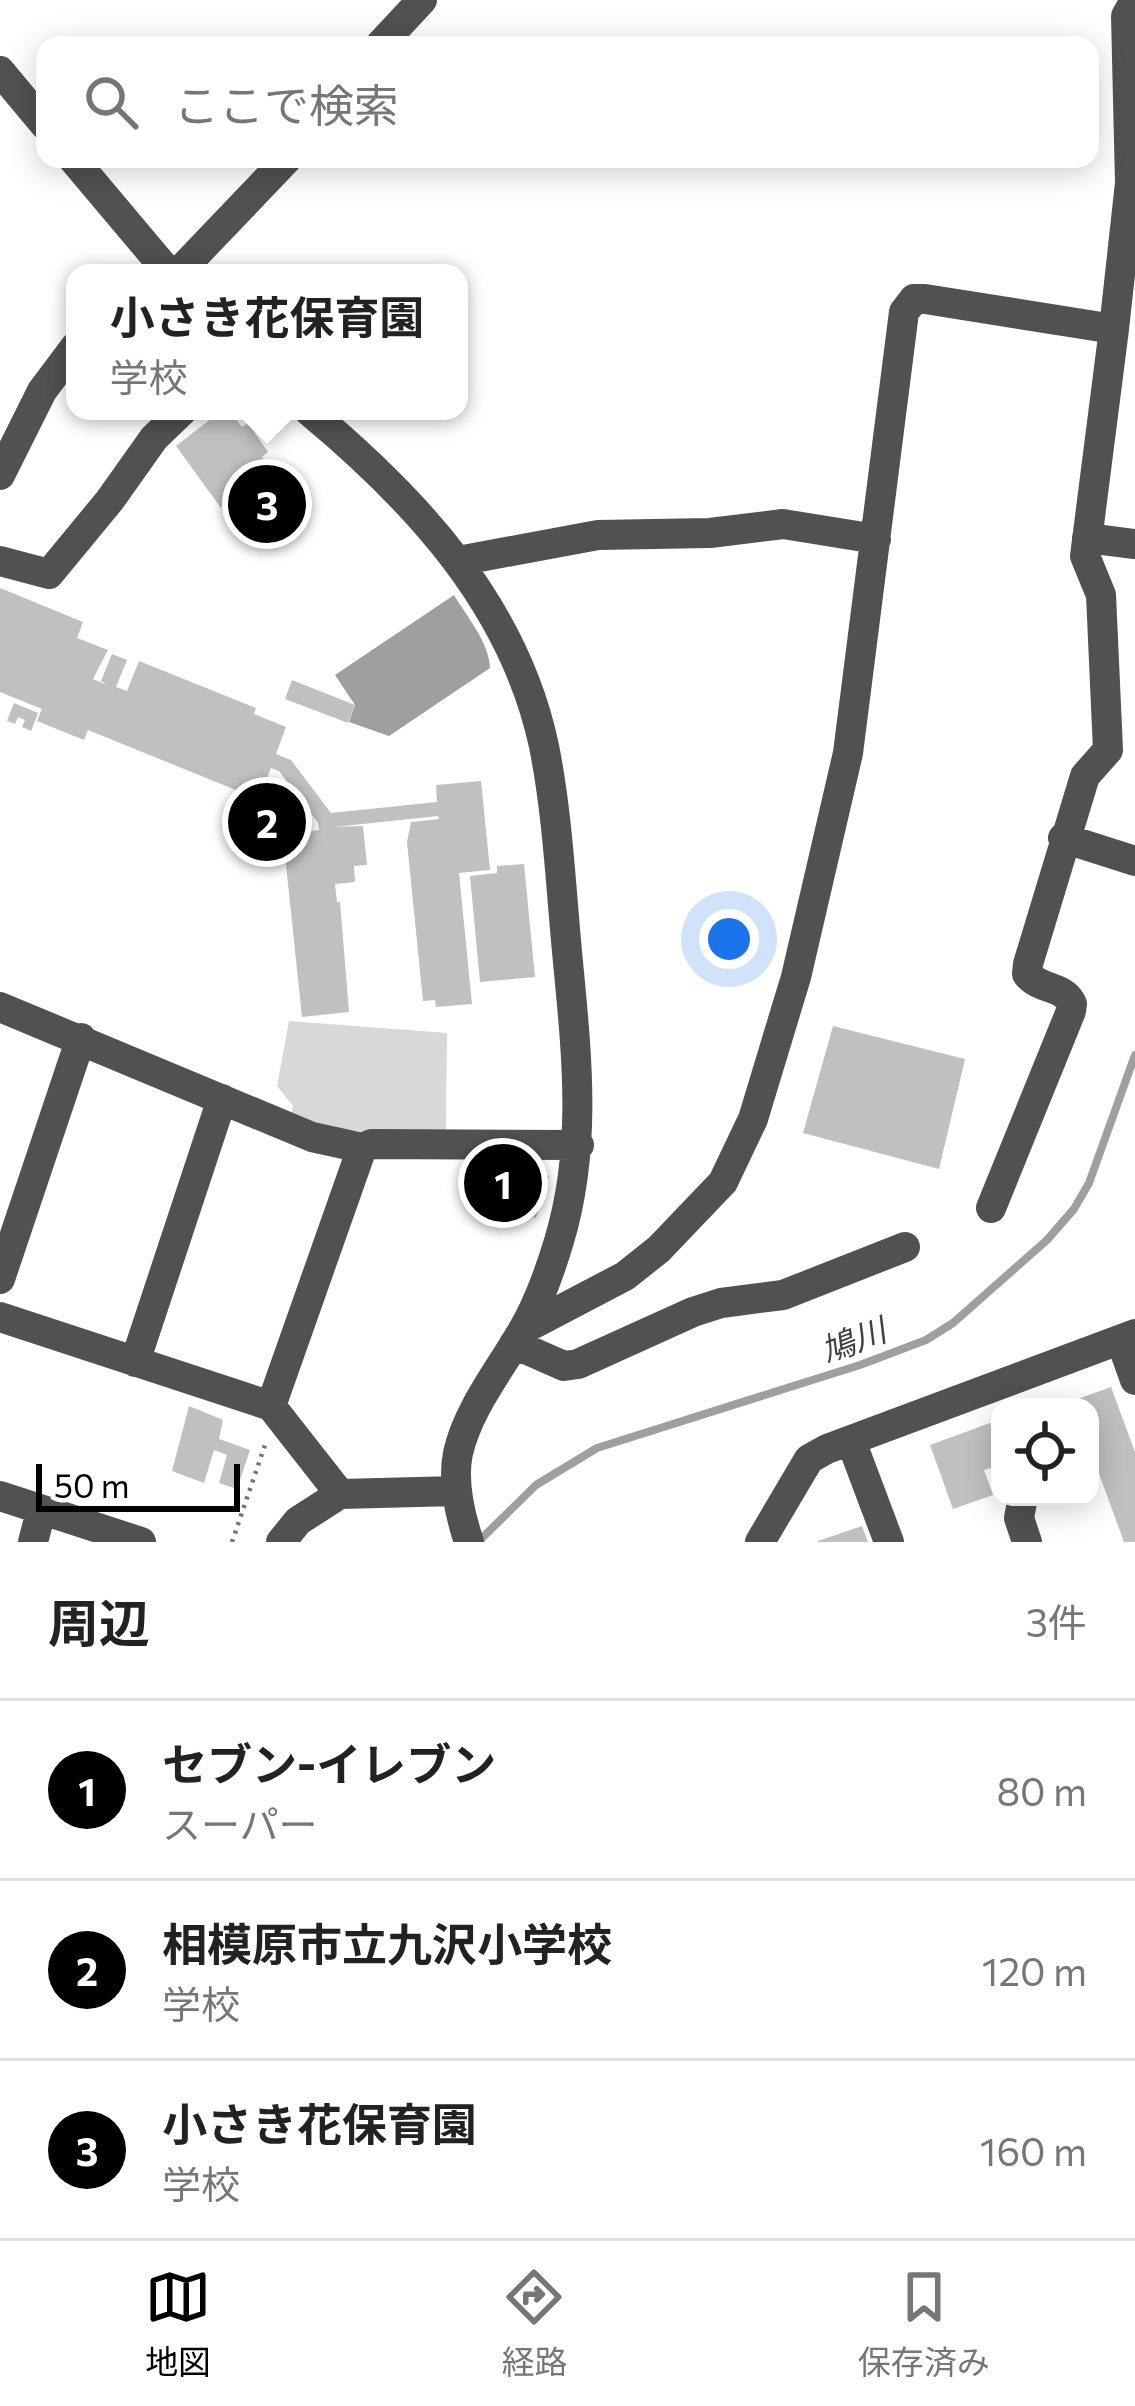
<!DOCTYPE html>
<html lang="ja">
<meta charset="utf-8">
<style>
:root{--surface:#fff;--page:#f2f2f2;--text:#222;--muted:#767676;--line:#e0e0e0;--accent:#000}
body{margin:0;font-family:Commissioner,"Noto Sans JP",sans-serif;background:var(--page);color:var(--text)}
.controls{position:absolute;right:36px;bottom:36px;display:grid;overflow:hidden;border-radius:24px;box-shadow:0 6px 30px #0003}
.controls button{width:108px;height:108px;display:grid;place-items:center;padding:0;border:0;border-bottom:3px solid var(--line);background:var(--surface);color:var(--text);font:60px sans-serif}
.scale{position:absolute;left:36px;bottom:30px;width:204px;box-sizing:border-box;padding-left:12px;border:6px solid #000;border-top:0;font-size:33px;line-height:42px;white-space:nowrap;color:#000;-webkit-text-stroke:9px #fff;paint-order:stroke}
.you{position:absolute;left:729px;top:939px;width:42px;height:42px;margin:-30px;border:9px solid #fff;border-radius:50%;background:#1a73e8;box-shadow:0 0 0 18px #1a73e833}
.badge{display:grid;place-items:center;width:78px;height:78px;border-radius:50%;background:var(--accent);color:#fff;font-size:39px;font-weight:700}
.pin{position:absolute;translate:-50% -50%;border:6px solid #fff;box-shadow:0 3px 12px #0006}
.popup{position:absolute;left:66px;top:264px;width:402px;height:156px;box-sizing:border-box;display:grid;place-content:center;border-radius:24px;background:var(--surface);filter:drop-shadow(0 3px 9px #0005);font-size:39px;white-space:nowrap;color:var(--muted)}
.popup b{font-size:45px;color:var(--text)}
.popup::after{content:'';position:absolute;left:50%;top:100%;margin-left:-24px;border:24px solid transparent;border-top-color:var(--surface)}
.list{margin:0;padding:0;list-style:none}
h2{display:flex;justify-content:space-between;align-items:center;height:156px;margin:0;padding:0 48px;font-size:51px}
h2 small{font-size:39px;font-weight:400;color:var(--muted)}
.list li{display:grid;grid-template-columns:78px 1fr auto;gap:36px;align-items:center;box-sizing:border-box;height:180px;padding:0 48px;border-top:3px solid var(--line)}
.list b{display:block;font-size:45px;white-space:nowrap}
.list p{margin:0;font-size:39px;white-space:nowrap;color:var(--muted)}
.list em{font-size:39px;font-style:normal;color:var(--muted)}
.icon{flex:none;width:66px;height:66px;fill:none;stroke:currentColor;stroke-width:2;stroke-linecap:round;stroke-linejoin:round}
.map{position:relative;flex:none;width:1135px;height:1542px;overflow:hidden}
.search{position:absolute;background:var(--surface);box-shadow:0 6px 30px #0003;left:36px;right:36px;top:36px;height:132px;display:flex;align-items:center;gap:30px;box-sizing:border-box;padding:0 42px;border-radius:24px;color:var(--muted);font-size:45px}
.sheet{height:696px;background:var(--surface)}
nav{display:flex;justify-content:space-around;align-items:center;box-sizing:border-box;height:168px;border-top:3px solid var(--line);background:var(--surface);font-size:33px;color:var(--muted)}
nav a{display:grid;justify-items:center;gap:6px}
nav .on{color:var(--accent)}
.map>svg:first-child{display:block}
.green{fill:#d8d8d8}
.water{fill:#9f9f9f}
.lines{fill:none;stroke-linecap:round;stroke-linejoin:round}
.stream{stroke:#9f9f9f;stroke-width:8}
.building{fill:#c0c0c0}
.path{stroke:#737373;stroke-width:4.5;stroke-dasharray:3 6;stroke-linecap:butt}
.minor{stroke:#515151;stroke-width:30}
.labels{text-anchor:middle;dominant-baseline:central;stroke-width:10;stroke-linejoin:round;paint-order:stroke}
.water-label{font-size:33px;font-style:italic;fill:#404040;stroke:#fff}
</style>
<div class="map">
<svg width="1135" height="1542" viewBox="0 0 1135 1542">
<rect width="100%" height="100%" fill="#fff"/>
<path class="green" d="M289,1021L447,1033L446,1133C382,1135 353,1135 291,1116L293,1106L277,1086Z"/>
<path class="water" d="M454,595C467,617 489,642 490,668L389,736L349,722L355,705L335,675Z"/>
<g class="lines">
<path class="stream" d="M479,1541L536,1485L597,1448L860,1365L926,1340L953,1323L1047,1240L1074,1209L1089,1183L1135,1055"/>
</g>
<path class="building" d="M221,411H230L242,427L248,423L268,452L262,457L273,472L221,508L176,446Z
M0,588L83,622L77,638L108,650L93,679L107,685L101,681L112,654L127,660L116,687L127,691L139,661L256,708L254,714L286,727L276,754L291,760L331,813L437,802L436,785L481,781L490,870L459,873L472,1004L436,1007L435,1000L423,1001L407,842L411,822L439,819L438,816L334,827L363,826L367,865L354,866L355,882L335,884L337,902H340L349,1012L302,1017L283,836L319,830L318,823L279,771L271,768L258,799L88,730L84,740L37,721L42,709L0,692Z
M292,680L355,705L348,723L285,699Z
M14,703L38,713L31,731L22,727L25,720L18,717L15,724L7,721Z
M524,864L535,977L480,982L470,876L497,873V866Z
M833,1026L965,1059L939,1169L803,1133Z
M468,1153L549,1176L536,1218L458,1190Z
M1111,1387L1135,1452V1542H1124L1090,1449V1407H1074L1072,1401Z
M189,1406L223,1420L219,1439L250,1450L237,1489L219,1483L227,1455L214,1450L204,1483L172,1471Z
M990,1423L1000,1451V1465L984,1470L993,1495L953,1509L930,1445Z
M862,1526L868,1542H818V1541Z"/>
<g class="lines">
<path class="path" d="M232,1542L265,1445"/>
<path class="minor" d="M380,45L422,0
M0,71L45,125
M73,159L169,273
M178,273L287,159
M309,411C416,500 514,605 544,746C558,816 561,891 568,962C577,1057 587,1148 559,1241C550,1271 537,1307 521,1333C499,1371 468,1409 458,1453C452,1482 460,1515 469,1542
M0,475L42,391L75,347
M1087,538L1135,544
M0,561L49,574L110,500L154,438L182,411
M458,561L598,535L710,533L783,524L876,539
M1063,838L1135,861
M0,1007L312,1137L362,1148L271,1406
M362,1148L372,1144L579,1145
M991,1208L1071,1011L1072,1004C1064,985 1039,990 1027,974L1028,964L1085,776L1108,750L1101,595L1085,556L1114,329
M0,1279L81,1038
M0,1317L271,1406L340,1494
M524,1329L625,1276L659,1249L723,1182L753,1119L796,977L848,753L904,312L914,299H925L1114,329L1130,183L1126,16L1135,0
M1121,1341L1135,1380
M514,1344L564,1366L578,1364L693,1312L721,1303L783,1295L905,1247
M135,1362L222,1099
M851,1441L889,1542
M0,1496L141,1542
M1023,1497L1019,1518L1027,1542
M33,1542L41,1511
M281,1542L298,1521L340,1494L457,1491
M760,1542L809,1459L827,1449L1135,1334"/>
</g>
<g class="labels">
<g class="water-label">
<text transform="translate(853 1339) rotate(-21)">鳩川</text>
</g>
</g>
</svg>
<div class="controls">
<button><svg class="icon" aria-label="locate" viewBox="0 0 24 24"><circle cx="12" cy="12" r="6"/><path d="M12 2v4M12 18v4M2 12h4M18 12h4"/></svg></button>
</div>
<div class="scale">50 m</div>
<div class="you"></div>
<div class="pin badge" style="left:503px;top:1183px">1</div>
<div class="pin badge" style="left:267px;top:822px">2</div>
<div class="pin badge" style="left:267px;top:504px">3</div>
<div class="popup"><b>小さき花保育園</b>学校</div>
<div class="search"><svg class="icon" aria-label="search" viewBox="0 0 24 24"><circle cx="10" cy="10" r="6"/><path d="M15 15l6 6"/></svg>ここで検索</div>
</div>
<section class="sheet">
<h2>周辺<small>3件</small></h2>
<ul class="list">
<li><span class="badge">1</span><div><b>セブン-イレブン</b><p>スーパー</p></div><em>80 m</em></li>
<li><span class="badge">2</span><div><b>相模原市立九沢小学校</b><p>学校</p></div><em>120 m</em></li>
<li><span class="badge">3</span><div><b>小さき花保育園</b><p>学校</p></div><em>160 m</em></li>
</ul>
</section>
<nav>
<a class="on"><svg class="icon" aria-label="map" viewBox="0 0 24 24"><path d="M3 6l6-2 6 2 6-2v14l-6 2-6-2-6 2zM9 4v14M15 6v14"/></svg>地図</a>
<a><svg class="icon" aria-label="directions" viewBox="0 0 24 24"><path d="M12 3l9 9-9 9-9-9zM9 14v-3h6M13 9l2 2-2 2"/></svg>経路</a>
<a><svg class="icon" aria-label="saved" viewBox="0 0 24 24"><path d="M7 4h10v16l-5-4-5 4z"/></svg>保存済み</a>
</nav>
